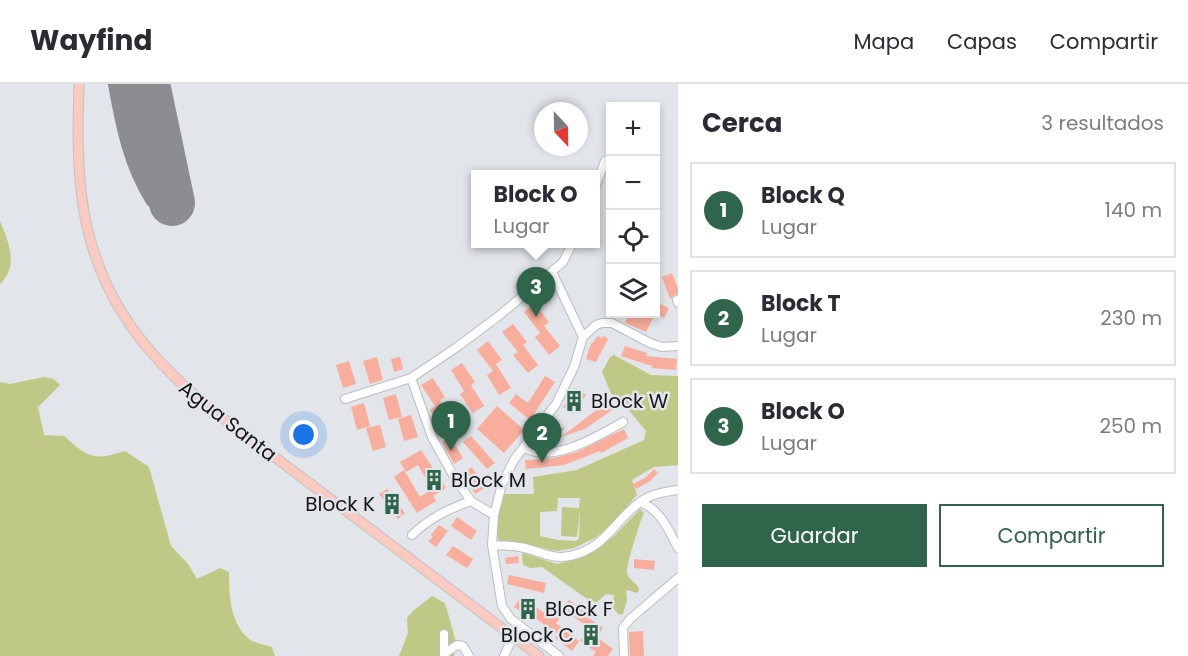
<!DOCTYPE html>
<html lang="es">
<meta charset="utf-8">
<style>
:root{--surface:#fff;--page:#f2f2f3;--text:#2b2b33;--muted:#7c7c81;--line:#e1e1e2;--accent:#2f654b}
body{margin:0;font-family:Poppins,sans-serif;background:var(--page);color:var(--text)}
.controls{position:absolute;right:18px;top:18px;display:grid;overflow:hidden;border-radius:0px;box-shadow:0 3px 9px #0003}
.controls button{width:54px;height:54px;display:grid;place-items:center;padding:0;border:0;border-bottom:2px solid var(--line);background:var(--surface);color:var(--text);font:30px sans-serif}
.compass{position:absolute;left:534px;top:18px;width:54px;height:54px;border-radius:50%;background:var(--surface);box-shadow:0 3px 9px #0003;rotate:158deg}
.you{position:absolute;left:304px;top:351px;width:21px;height:21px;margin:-15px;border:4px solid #fff;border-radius:50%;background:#1a73e8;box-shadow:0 0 0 9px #1a73e833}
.badge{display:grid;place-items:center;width:39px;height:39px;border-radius:50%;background:var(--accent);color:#fff;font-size:20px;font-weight:700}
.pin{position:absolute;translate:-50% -50px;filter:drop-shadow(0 2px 3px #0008)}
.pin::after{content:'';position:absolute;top:32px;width:21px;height:18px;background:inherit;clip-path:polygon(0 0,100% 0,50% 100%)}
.popup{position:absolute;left:471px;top:86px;width:129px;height:78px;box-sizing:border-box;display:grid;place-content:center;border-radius:0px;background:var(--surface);filter:drop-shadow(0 2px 4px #0005);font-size:20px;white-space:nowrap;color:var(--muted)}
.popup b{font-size:22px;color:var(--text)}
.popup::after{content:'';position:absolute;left:50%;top:100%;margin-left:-12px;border:12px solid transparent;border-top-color:var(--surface)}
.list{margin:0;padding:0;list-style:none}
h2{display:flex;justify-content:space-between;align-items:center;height:78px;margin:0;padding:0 24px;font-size:26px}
h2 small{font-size:20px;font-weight:400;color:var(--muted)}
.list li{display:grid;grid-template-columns:39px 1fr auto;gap:18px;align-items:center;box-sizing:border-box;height:96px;margin:0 12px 12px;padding:0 12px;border:2px solid var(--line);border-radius:0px}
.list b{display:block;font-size:22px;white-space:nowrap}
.list p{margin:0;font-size:20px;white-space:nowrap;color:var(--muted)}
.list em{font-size:20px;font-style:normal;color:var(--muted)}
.actions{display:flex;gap:12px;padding:18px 24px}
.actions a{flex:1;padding:14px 0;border:2px solid var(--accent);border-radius:0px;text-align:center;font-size:21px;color:var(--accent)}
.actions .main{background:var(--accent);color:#fff}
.icon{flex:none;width:33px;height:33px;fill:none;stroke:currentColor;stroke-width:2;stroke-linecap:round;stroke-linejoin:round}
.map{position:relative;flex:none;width:678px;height:572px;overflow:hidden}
header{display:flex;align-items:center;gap:36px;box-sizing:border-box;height:84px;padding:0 30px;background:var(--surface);border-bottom:2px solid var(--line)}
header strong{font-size:28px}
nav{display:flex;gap:33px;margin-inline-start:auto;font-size:21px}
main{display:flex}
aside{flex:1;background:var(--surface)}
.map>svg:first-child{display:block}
.green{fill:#bfc884;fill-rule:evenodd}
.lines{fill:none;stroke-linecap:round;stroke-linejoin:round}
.taxiway{stroke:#8b8d90;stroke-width:18}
.runway{stroke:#8b8d90;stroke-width:46}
.building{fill:#f9ad9d}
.minor-casing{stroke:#babdc1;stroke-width:10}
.major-casing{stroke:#c2c3c3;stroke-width:11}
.minor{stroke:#fff;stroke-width:8}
.major{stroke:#fac9bf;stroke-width:9}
.labels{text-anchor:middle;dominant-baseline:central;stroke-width:5;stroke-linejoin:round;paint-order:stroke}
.poi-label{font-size:20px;fill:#161719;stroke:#e2e5e9;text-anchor:start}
.street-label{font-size:20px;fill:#161719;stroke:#e2e5e9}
</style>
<header>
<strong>Wayfind</strong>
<nav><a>Mapa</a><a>Capas</a><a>Compartir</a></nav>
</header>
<main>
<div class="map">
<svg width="678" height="572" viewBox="0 0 678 572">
<rect width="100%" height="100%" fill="#e2e5e9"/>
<path class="green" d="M0,137C9,159 19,182 0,200Z
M614,271L651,291L678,292V381L654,383L632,396L637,411L609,443L595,454L574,464L557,467L515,458H501L498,455C496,440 499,425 503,410H534L533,393L577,386L644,356L646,347L627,324L613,314L602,288L610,273ZM558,414H580L579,424L562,423L561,452L577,453L580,425L579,454L576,457L558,456L540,452V428L557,427Z
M44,293L54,295L60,301L38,323L44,351L64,352C89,374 93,377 125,367L149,383L171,462L188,480L197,495L220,484L229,488C229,511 230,539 249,555C254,559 265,561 272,563L275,572H0V298L10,300Z
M640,425L644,429C640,437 625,485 627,489C629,496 636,499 639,504L638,509L626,506L627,516L623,530L619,531L613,524L614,511L606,510L597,518L590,517L542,483L530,484L523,481L522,470L524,469L557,480L584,473L613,453Z
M432,512L445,519L456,558L454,572H399L408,549L407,534L413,527Z"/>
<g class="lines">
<path class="taxiway" d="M117,0C124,39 132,81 154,115L172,119"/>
<path class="runway" d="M147,0L172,119"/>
</g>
<path class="building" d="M672,189L678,204V210L675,211L670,215L662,193Z
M656,218L669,224L664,234L656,230Z
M534,219L549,238L544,242L560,262L549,271L535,253L540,249L524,228Z
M629,230H655L646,248L625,239Z
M513,240L527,258L523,261L538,281L528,289L513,271L518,268L502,248Z
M598,252L601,254L604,252L608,255L596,278L586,275L590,262Z
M488,257L502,276L496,280L511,304L499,311L487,291L493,287L477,266Z
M625,262L647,269L646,272L677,275L676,286L652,284V282L621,272Z
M377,273L383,296L370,300L363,277Z
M400,273L403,285L394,288L391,275Z
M349,277L356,300L343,304L336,281Z
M462,279L475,298L471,301L484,322L473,329L460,310L464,307L451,286Z
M545,292L555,298L530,336L509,319L516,310L528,319Z
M433,294L445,313L440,316L454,338L441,343L430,326L435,322L421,301Z
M575,304L586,311L573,330L563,323Z
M396,310L402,333L389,336L383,314Z
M607,318L612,326L585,345L561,353Z
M364,319L370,342L357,346L351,323Z
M497,322L524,346L504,369L477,345Z
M411,331L418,353L404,357L398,335Z
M380,341L386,363L373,367L366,344Z
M565,343L557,354L550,356L548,349Z
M624,345L628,354L601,369L600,367L564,381L526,385L525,376L550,375L577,368Z
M471,352L495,379L487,385L463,358Z
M450,353L463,374L454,380L442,358Z
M421,366L446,404L433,412L436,417L417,429L394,393L404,386L420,413L432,405L418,381L406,388L400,378Z
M472,383L485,404L475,410L463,389Z
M654,385L658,389L649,398L636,405L633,400L645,394Z
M526,398L527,404L514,405V399Z
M387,405L405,429L398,435L379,410Z
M457,433L477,447L471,456L451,442Z
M439,441L448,447L436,463L428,457L433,453L431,451Z
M453,462L473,475L467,484L446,471Z
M518,472L519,479L506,480L505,474Z
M634,475L655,477L654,486L634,484Z
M509,491L546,499L544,509L507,500Z
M521,513L546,530L553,521L564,529L556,539L579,557L572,567L555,554L558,550L536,535L535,537L514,523Z
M569,516L589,531L587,533L603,544L597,553L613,565L608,572H593L596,568L580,557L589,544L562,524Z
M643,547L644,572H630L629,548Z"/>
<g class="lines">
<defs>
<path id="minor" d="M596,101L605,77
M552,188L583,253
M677,216L678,219
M411,294L432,353L453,391L471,417L494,431
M345,315L411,294L457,263L500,231L563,178L572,160
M525,364C553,380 598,352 623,338
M640,418C661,426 668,445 678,464
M412,451C430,434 448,425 471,417
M492,461C501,462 511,461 520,463C538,466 551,476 570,472C605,465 614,437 639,419C650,410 664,408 678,406
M444,570L457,561L463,562L469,572
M444,570V550
M504,572L513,553
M559,572L511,535L502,522L492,461L494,431L502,400L514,376L556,320L574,283L583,253L596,241L602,239H612L650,259L662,263L678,262
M624,572L623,544L630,535L678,494"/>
<path id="major" d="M79,0C78,35 77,71 81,106C91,203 140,269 215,328L539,572"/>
</defs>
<use href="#minor" class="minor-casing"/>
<use href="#major" class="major-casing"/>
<use href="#minor" class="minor"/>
<use href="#major" class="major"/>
</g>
<defs>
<symbol id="building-bare" viewBox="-9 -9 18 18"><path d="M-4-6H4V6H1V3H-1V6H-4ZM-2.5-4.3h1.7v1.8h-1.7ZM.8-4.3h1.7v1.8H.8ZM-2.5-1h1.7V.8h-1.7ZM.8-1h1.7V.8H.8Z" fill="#2f654b" stroke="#e2e5e9" stroke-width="2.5" paint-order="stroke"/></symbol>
</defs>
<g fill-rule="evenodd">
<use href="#building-bare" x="559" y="302" width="30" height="30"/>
<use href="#building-bare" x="419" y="381" width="30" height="30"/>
<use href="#building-bare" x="377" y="405" width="30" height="30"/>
<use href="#building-bare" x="513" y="510" width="30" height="30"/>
<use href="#building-bare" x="576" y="536" width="30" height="30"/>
</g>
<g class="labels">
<g class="poi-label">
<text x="591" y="317">Block W</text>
<text x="451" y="396">Block M</text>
<text x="375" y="420" text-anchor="end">Block K</text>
<text x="545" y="525">Block F</text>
<text x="574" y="551" text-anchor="end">Block C</text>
</g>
<g class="street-label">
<text transform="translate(228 337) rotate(38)">Agua Santa</text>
</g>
</g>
</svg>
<div class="controls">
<button>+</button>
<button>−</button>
<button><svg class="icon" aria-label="locate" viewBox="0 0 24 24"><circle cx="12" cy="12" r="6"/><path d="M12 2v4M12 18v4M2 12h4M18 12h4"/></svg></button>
<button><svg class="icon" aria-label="layers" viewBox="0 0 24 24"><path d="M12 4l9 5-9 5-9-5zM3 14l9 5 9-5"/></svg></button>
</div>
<svg class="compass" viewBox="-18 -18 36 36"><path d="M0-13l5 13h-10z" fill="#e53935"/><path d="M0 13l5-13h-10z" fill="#7c7c81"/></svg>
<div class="you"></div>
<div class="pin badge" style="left:451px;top:367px">1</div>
<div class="pin badge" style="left:542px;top:379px">2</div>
<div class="pin badge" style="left:536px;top:233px">3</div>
<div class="popup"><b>Block O</b>Lugar</div>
</div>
<aside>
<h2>Cerca<small>3 resultados</small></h2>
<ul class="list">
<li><span class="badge">1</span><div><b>Block Q</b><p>Lugar</p></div><em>140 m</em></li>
<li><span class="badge">2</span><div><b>Block T</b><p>Lugar</p></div><em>230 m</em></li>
<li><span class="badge">3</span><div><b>Block O</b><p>Lugar</p></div><em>250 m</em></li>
</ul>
<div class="actions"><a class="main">Guardar</a><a>Compartir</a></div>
</aside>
</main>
